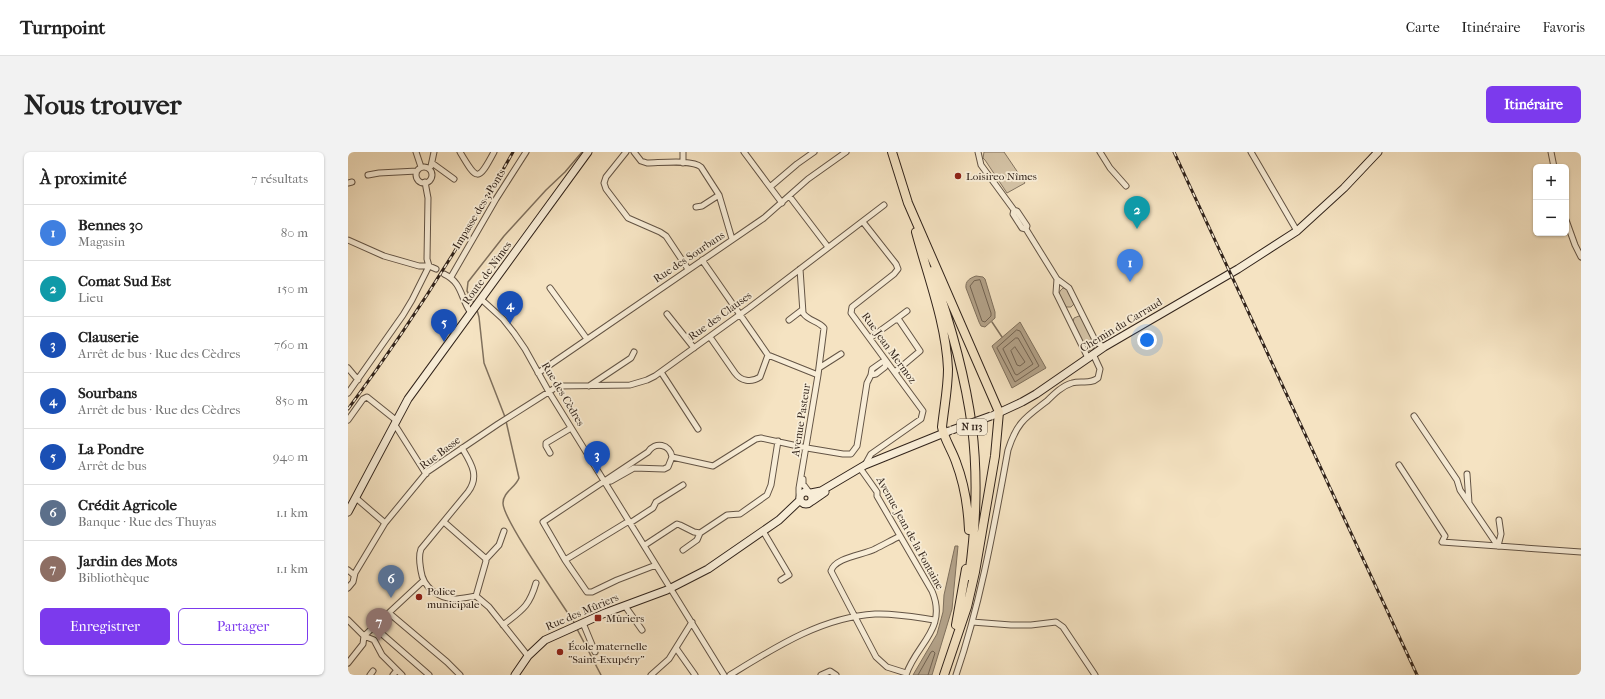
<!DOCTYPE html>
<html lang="fr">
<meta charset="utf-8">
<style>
:root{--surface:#fff;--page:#f2f2f2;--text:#222;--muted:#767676;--line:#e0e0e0;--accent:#7c3aed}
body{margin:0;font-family:"IM FELL French Canon",serif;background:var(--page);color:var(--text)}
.controls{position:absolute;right:12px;top:12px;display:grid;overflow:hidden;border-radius:6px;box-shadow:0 1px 3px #0004}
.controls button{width:36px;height:36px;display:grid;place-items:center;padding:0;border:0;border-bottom:1px solid var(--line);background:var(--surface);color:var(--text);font:20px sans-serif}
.you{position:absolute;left:799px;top:188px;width:14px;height:14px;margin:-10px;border:3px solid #fff;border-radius:50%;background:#1a73e8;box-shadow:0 0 0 6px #1a73e833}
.badge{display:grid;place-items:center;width:26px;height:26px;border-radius:50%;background:var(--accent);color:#fff;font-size:13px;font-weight:700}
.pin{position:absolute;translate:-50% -33px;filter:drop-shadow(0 1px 2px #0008)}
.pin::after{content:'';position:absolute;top:21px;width:14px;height:12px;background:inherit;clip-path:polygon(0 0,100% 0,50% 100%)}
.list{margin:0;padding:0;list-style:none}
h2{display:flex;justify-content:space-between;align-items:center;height:52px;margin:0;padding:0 16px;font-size:17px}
h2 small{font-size:13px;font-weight:400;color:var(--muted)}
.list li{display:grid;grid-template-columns:26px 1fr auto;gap:12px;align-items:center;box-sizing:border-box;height:56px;padding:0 16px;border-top:1px solid var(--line)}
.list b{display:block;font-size:15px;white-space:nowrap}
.list p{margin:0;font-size:13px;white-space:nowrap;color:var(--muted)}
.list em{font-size:13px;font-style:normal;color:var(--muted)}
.actions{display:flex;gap:8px;padding:12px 16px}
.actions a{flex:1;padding:9px 0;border:1px solid var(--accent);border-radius:6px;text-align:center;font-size:14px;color:var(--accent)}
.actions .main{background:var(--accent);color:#fff}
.map{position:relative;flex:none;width:1233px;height:523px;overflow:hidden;border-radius:6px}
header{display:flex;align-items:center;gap:24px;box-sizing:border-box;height:56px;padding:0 20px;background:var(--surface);border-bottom:1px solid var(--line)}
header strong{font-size:19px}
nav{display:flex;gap:22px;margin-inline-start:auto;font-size:14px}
.intro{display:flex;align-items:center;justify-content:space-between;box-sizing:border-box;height:96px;padding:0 24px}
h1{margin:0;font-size:28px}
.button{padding:10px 18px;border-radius:6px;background:var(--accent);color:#fff;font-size:14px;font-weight:700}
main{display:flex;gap:24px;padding:0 24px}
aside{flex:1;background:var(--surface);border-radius:6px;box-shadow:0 1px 3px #0004}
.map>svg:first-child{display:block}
.green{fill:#d4c3a6;stroke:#837460}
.water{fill:#b3a289;stroke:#7f705d}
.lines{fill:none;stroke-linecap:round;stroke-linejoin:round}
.shore{stroke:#726352;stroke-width:1}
.stream{stroke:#7f705d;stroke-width:1.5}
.street-casing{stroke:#635445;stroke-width:7}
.secondary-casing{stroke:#32241b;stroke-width:9}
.primary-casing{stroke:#32241b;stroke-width:10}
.street{stroke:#f8edd7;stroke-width:5}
.secondary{stroke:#f8edd7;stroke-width:7}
.primary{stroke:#f5e3c2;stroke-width:8}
.rail-casing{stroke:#32241b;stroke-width:3}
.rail{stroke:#f8edd7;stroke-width:1.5;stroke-dasharray:4.5;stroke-linecap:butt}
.secondary-bridge-casing{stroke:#32241b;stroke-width:9;stroke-linecap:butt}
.secondary-bridge{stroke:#f8edd7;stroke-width:7}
.poi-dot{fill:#8f2418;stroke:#f8edd7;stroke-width:1.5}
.labels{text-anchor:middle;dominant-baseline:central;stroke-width:3.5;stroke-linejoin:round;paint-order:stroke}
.shield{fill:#f8edd7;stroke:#6d6053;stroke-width:1}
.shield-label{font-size:10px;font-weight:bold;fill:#32241b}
.poi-label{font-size:11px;fill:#32241b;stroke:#f8edd7;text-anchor:start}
.street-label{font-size:11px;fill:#32241b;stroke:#f8edd7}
</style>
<header>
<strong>Turnpoint</strong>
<nav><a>Carte</a><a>Itinéraire</a><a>Favoris</a></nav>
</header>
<div class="intro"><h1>Nous trouver</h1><a class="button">Itinéraire</a></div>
<main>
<aside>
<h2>À proximité<small>7 résultats</small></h2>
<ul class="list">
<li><span class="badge" style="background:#3f7fe0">1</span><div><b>Bennes 30</b><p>Magasin</p></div><em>80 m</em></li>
<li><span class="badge" style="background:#0f9aa8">2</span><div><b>Comat Sud Est</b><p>Lieu</p></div><em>150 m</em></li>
<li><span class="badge" style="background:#1a4fb4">3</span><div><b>Clauserie</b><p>Arrêt de bus · Rue des Cèdres</p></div><em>760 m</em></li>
<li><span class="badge" style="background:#1a4fb4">4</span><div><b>Sourbans</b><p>Arrêt de bus · Rue des Cèdres</p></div><em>850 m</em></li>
<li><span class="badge" style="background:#1a4fb4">5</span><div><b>La Pondre</b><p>Arrêt de bus</p></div><em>940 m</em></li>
<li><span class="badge" style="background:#5c6f8a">6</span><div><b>Crédit Agricole</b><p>Banque · Rue des Thuyas</p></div><em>1.1 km</em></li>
<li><span class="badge" style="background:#8d6e63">7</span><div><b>Jardin des Mots</b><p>Bibliothèque</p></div><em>1.1 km</em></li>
</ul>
<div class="actions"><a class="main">Enregistrer</a><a>Partager</a></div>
</aside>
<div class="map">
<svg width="1233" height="523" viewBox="0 0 1233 523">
<rect width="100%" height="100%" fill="#f5e3c2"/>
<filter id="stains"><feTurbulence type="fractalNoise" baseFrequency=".005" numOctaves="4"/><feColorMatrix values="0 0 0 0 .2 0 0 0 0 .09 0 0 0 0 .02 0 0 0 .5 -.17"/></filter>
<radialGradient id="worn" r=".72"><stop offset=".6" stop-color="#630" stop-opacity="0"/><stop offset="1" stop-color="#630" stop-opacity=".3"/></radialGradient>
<path class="green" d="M636,0H656L677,31L659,41L637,8L635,6Z
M715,136L719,137L726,152L723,155H718L711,142L712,139Z
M731,164L734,166L747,193L746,196L743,199L739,198L725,170L726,166Z"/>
<path class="water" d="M628,124L635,125L637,127L647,160V166L637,175L633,174L631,170L618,136C617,129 622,126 628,124Z
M672,170L698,216L664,236L644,194Z
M607,394H610L604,457L584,523H565L589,482L595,460L596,443Z"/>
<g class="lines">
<path class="shore" d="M632,128L643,161V164L637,170L634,169L622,134L626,129Z
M669,178L672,179L691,214L667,230L649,196Z
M668,186H670L685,212L669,223L667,222L655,197Z
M667,195L677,210L672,214L669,213L663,199Z
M570,523L583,500L585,499L587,501L580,523"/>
<path class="stream" d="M126,151L119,139L120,130L156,84L198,38L217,20L234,0
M129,158L131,165L136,211L157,265
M644,170L654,185
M158,269L171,326C168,335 155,340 155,351C154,366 215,453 227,472
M229,477L253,523"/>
<defs>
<path id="street" d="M68,0L73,15
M112,0C129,29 130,30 146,0
M278,0L258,25L256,31L258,37L280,66L312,80L318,84L340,117
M286,0L293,9L299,11C312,11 344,7 353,15L371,43L384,87
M335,0V11
M396,0L422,35
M630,0L633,13L666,58L669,59L679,74L678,77
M752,0L762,16L778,34
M903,0L949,79
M1203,0L1206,15
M84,11L106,27
M83,14L86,0
M68 23a8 8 0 1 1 16 0a8 8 0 1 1-16 0Z
M20,23L31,21L69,19
M77,30L80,46L79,107L81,114
M0,31L4,30
M442,45L480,95
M434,51L422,35L449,12L466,0
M348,55L354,54L371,43
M666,58L665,62L674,76L678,77L709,127L721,136L748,190L756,195
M1218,68L1227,93L1233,105
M515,70L548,112L550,117L546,122L504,155L503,161L575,259L573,267L523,302L517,313
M0,88L36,104L71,114H81L88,117
M354,108L420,203L470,223L451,336V346
M452,117L455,161C460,169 471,169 476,176L470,223
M96,122C115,131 112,146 123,161
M103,125L148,47L178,0
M709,127L708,141L740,206
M202,136L239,187
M133,147L155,167L166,181L177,197L201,240L376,523
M319,162L346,196
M441,168L454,158
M547,168L559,159
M362,185L387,221C393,229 403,231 412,225L420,203
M522,186L547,168H551L572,199L547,220
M0,216L10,228
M471,216L493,202
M313,220L350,277
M190,221L416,66L460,27L498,0
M523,223L528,222L537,215L538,211
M241,234L283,206L286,200
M0,241L55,163L64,148L81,114
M1066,264L1109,328L1112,338L1150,394
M0,268L15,247L19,245L49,269
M47,273L78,322
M114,296C123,311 132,324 120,340L73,397C70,405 72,412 73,419C75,435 90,446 106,447C113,447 121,445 128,444L141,455L180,504
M202,301L198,294V291L223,276
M324,305L365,314L408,287L413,286L459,296L495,302H503L509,294L519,231L523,223L524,217L534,210H539
M1051,313L1097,384L1094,390L1233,400
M512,316L529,340V344L584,439C600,477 568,492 558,523
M1119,322L1121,351
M455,327V332L461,340
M257,330L263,329L286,316L316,317L320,315L324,305
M8,346L37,371
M96,370L137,406L138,409L128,444
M282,371L305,356L308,350L335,333
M415,379L441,423L433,428
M552,384C544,388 535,393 527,397C516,403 487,405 483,419L528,505L539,515L558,521
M297,393L329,372L332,373L346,380L352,381L379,363L392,362L419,343L423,333L430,289
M1150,394L1153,382L1151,368
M335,398L349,388L352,381
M138,407L151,393L156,379
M217,408L281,369
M308,413L269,428L244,440H239L217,408L195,370L300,300C307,289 322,292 324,305
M0,418L6,423
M0,436L5,430L7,421L37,371L79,320L150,272L210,234L282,233L299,228L307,224L401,156L536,53
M277,454L294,478
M41,461L99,510L112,523
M0,468L16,484L75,429
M624,470L663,473H683L708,470L715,475L747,523
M235,471L247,500
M155,473C174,458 181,455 188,431
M26,475L81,523
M328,496L347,523
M0,511L15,492L16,484L26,488L34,503L54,523
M22,523L25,519
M45,523L49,518
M303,523L321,507L344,470
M382,523C426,496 474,465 527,462C547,461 567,465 587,468
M473,523L482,519L488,523
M608,523C633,450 646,374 660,298C669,270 677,266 699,249C706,242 714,234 724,231C733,228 742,233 750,226L752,217L745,202"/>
<path id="secondary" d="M646,263L674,250L688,242L756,195L890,117L949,79L996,36L1030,0
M452 346a6 6 0 1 1 12 0a6 6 0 1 1-12 0Z
M463,341L473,339L517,313L601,279
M464,349L477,340
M0,360L60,247L240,0
M167,523L180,504L197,488L257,461L319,438L360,417L431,368L451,349"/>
<path id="primary" d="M544,0L560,51L651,260L647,304L627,420L619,455L596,523
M568,80C580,125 598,171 600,217C600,236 596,256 594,275C596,287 604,298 608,310C616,331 620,355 621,378
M584,119C602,170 617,222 624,275C630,324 628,375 621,424
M608,473L618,417"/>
</defs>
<use href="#street" class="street-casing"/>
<use href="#secondary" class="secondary-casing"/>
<use href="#primary" class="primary-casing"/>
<use href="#street" class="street"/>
<use href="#secondary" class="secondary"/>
<use href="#primary" class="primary"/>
<defs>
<path id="rail" d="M826,0L1069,523
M0,257C61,175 115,89 165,0"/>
</defs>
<use href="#rail" class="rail-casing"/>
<use href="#rail" class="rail"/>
<defs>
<path id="secondary-bridge" d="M604,278L643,264"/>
</defs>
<use href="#secondary-bridge" class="secondary-bridge-casing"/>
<use href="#secondary-bridge" class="secondary-bridge"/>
</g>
<g class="poi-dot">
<circle cx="610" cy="24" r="4"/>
<circle cx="71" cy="445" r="4"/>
<rect x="246" y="462" width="8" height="8" rx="2"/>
<circle cx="212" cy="500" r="4"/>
</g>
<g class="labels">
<rect class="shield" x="609" y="267" width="30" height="16" rx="3"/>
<g class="shield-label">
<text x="624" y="275">N 113</text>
</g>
<g class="poi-label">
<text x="618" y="24">Loisireo Nîmes</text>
<text x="79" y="439">Police<tspan x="79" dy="13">municipale</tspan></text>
<text x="258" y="466">Mûriers</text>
<text x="220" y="494">École maternelle<tspan x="220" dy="13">"Saint-Exupéry"</tspan></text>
</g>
<g class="street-label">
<text transform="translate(131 57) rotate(-59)">Impasse des 3 Ponts</text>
<text transform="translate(341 105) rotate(-34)">Rue des Sourbans</text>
<text transform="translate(139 121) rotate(-54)">Route de Nîmes</text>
<text transform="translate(372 164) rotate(-36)">Rue des Clauses</text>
<text transform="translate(773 173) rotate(-31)">Chemin du Carraud</text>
<text transform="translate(541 196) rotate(54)">Rue Jean Mermoz</text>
<text transform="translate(215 242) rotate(59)">Rue des Cèdres</text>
<text transform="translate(453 268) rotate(-81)">Avenue Pasteur</text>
<text transform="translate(92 301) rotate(-37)">Rue Basse</text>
<text transform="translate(562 381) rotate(61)">Avenue Jean de la Fontaine</text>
<text transform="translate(234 460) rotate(-23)">Rue des Mûriers</text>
</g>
</g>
<rect width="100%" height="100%" filter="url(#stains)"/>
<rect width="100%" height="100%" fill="url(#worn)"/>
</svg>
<div class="controls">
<button>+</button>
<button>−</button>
</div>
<div class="you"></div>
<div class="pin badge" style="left:782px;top:130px;background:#3f7fe0">1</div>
<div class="pin badge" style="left:789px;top:77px;background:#0f9aa8">2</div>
<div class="pin badge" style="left:249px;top:322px;background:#1a4fb4">3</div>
<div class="pin badge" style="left:162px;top:172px;background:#1a4fb4">4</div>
<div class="pin badge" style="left:96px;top:190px;background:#1a4fb4">5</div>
<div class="pin badge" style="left:43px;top:446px;background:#5c6f8a">6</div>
<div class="pin badge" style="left:31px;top:489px;background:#8d6e63">7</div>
</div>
</main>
